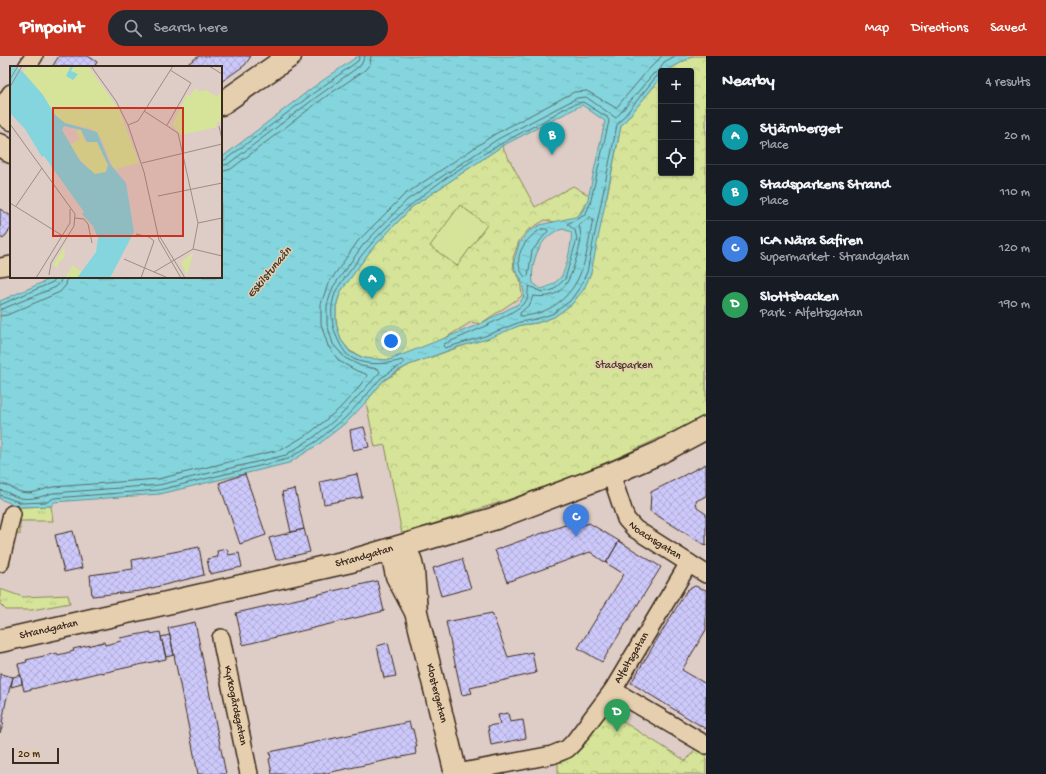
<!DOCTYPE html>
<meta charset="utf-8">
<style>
:root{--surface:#171b24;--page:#242831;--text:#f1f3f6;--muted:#9ea1a6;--line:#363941;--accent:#c8321e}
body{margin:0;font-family:"Gochi Hand",sans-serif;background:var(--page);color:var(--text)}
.controls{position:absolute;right:12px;top:12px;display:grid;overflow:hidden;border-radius:4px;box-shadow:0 1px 3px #0004}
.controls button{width:36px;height:36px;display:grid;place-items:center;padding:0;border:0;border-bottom:1px solid var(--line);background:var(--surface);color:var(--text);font:20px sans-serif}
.scale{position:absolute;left:12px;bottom:10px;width:47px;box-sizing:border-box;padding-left:4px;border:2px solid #3b2a1e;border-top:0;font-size:11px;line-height:14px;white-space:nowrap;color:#3b2a1e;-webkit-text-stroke:3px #e6cfaf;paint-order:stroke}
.you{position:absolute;left:391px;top:285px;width:14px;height:14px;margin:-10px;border:3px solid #fff;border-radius:50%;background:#1a73e8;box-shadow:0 0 0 6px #1a73e833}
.badge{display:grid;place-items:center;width:26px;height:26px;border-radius:50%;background:var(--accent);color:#fff;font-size:13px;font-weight:700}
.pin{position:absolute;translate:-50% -33px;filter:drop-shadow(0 1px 2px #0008)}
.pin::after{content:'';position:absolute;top:21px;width:14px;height:12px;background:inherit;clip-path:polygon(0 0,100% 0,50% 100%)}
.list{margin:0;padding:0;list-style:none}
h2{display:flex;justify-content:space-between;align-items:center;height:52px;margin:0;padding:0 16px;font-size:17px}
h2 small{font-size:13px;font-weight:400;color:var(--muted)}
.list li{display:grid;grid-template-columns:26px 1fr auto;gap:12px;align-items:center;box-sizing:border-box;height:56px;padding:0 16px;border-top:1px solid var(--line)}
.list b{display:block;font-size:15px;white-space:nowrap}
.list p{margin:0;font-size:13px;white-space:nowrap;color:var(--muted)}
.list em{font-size:13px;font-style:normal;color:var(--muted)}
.icon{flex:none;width:22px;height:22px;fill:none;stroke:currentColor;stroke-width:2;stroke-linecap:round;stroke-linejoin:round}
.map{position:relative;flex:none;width:706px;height:718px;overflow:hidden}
header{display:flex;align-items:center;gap:24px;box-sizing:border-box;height:56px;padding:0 20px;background:var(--accent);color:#fff}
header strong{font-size:19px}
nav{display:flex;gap:22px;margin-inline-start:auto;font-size:14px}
.search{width:280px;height:36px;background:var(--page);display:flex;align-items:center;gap:10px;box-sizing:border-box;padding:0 14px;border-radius:22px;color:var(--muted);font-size:15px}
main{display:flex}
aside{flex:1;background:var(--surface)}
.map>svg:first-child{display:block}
.grass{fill:url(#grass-tufts);stroke:#88875b}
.park{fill:url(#park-crowns);stroke:#88875b}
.pitch{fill:#d5e498;stroke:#88875b}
.water{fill:url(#water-ripples);stroke:#679191;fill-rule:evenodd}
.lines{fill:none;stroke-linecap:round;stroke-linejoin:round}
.shore{stroke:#586e6a;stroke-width:1}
.building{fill:url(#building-cross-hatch);stroke:#3b2a1e}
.street-casing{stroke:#3b2a1e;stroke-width:20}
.secondary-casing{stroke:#3b2a1e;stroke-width:25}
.street{stroke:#e6cfaf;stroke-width:17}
.secondary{stroke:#e6cfaf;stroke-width:22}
.labels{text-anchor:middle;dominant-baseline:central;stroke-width:3;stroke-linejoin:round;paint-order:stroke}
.park-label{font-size:11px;fill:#4a3d2a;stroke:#e6cfaf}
.street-label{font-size:11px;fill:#3b2a1e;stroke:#e6cfaf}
.water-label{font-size:12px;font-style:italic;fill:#423b31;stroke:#e6cfaf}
.inset-road{fill:none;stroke:#9d8c83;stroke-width:1}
.view{fill:#c8321e;fill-opacity:0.15;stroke:#c8321e;stroke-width:2}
.inset-edge{fill:none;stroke:#3b2a1e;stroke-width:2}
</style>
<header>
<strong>Pinpoint</strong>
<div class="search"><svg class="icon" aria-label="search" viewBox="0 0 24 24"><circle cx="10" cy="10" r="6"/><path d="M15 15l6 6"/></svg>Search here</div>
<nav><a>Map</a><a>Directions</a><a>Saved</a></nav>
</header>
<main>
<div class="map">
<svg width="706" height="718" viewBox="0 0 706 718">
<defs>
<pattern id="grass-tufts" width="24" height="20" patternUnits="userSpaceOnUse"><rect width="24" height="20" fill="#d5e498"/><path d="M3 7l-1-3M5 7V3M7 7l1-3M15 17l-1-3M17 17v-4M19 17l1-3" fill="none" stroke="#b8c483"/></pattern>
<pattern id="park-crowns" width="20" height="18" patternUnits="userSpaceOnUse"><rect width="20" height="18" fill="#d5e498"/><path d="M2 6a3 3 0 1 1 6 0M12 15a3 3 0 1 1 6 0" fill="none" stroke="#b8c483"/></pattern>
<pattern id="water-ripples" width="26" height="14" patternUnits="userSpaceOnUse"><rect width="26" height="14" fill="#84d5dd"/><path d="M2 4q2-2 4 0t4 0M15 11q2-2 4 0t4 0" fill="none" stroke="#73b7bd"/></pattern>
<pattern id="building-cross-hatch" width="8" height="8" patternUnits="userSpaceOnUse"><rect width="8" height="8" fill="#ccc8fa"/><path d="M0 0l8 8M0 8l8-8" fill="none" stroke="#b0acd6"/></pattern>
</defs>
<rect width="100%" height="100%" fill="#decdc6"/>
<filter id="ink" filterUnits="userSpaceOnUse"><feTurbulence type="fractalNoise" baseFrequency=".025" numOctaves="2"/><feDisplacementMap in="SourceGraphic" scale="8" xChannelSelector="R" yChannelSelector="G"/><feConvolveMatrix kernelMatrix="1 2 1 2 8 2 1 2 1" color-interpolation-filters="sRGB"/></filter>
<g filter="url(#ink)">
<path class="grass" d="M51,450L53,465H20V479L16,477L20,451Z
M0,533L23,541L68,539L70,547L32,554H6L0,548Z"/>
<path class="park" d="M693,0H706V360L619,401L547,431L402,478L385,389L375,391L366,346L383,325L409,309L521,269L537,267L554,261L572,248L607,140L621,70L661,22V117H691V15H666Z
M502,90L535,151L573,130L590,140L577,162L555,166L545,164L528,174L519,185L513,202L514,214L520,223L522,240L480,268L471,266L442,284L389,304H376L364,302L350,295L341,284L336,267V250L341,235L371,194L412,151Z
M617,647L625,648L617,662L686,705L695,693L706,698V718H558V707C595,695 590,663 617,647Z"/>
<path class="pitch" d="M460,149L487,169L457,210L430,190Z"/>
<path class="water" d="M358,0H693L666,15H661V22L621,70L591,217L584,233L572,248L554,261L537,267L521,269L487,283L458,291L409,309L394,317L383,325L366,346L348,365L319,388L289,407L160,438L54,446L51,450L20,451L0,443V245L55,221H221V102L312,32ZM582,49L605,65L587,147L582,156L575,161L540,169L528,176L519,188L514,205L515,214L521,223L524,236L523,242L518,248L480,268L389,304L364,302L350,296L341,284L336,267V250L341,235L371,194L412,151L502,90ZM563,173L571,176C573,184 566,216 560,222C554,228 549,231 541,233L533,227C530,206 540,178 563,173Z"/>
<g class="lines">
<path class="shore" d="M221,105L225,104L315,36L358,5L360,0
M221,110L228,108L318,40L361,9L365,0
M221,116L231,113L321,44L365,14L370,8L371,0
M590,161L593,163C587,194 585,227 558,247C547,255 534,260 520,260V257L530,248L533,240C562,244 569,227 576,203C580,190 583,182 579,170Z
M542,173H547L548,175L532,195L528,220L525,221C510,204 524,182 542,173Z
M0,249L53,226L56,221
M0,254L56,231L60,227L61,221
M0,260L7,259L60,236L66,229L67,221
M0,428C9,428 13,434 21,436C32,439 43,433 53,431L158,423L283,393L311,376L338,354L355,336L367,320L366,318L357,315L339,305L328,290L321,268V248L328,228L358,185L404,139L495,78L574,36L587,35L616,52L648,14L662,0
M0,434C8,435 13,441 21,442C32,444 43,440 53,437L159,429L286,399L314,381L342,358L380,316L378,313L361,310L345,302L333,288L327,268V249L333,231L363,189L407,144L498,83L577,42L586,41L616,62L653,18L660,14L664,6L675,0
M0,439L21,447L47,446L54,442L159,434L288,403L317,385L345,362L363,343L381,322L404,307L402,304C386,309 357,311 345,296C332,278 327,253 337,233C342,224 350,216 355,208C402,144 473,101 542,66C554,59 569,48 583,46L607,61L609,65L590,148L585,159L567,168L575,174L577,183L565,223L553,234L542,236L529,230C527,235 529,241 526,245C517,258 461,281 444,288L443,290L445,292L485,280L520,266L536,263L552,258L570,245L580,231L587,216L617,69L656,21L661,19"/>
</g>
<path class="building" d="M59,0H88L97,6L94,11H52Z
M199,0H251L245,9L221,26V11H183Z
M0,153L11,160V172L3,183L0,181Z
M364,371L369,391L353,394L350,374Z
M706,408V440L696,445L697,452L706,458V490L650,455L651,436Z
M245,418L266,479L240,488L219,427Z
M357,418L362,441L324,448L320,426Z
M295,433L304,473L291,476L282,436Z
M579,464L581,470L589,467L619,485L606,507L590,496L507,526L495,494Z
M304,473L310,496L276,504L269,482Z
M73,475L82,512L64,516L55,479Z
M619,485L661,511L602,606L578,592L624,518L606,507Z
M199,491L204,519L140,535L92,540L90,519L133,513L132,504Z
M227,493L229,499L239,497L242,511L210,518L207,503L218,501L217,495Z
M462,503L471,532L441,540L433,512Z
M377,525L384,555L243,589L236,557Z
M695,530L706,534V574L682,614L706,628V673L631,627L687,534Z
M492,557L508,601L532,596L536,617L470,632L472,637L462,639L446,566Z
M195,566L226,718H198L174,599L168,572Z
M151,576V578L160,576L166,603L102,617L101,616L24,635L18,608L27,606L26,604L57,597L58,599L74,595L73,593L104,586L105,589L121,585L120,582Z
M170,579L174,599L166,601L161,581Z
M388,587L396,620L384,622L377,590Z
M0,618L13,621L6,645L2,667H4L0,677Z
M21,619L22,628L11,631L13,621Z
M508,657L510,666L523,664L526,682L491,689L488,670L500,668L498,659Z
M409,666L411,673H413L417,691H415L416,698L322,718H272L269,703L271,702L270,696Z"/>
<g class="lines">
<defs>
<g id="street">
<path d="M27,11L34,0"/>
<path d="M0,54L11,37"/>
<path d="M0,211L11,209"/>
<path id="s1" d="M611,418L626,463L635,473L706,518"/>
<path d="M0,507L12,458"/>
<path id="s2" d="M221,582L249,718"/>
<path d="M613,634L706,689"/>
<path id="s3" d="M452,718L552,699L567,693L574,686L613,634L689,507"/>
</g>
<g id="secondary">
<path d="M221,48L290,0"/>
<path d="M0,55L11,63"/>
<path d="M0,89L11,96"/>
<path id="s4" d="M416,556L397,520L394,506L400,491L410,503L413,515L416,556L456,718"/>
<path id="s5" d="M0,585L351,505L493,463L611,418L659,397L706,372"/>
</g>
</defs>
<use href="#street" class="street-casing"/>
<use href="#secondary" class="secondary-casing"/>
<use href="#street" class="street"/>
<use href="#secondary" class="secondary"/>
</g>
</g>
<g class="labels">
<g class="park-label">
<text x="624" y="310">Stadsparken</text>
</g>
<g class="street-label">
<text stroke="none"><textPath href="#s1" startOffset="84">Noachsgatan</textPath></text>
<text stroke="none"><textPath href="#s5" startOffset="374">Strandgatan</textPath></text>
<text stroke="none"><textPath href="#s5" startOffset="50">Strandgatan</textPath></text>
<text stroke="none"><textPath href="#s3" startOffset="230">Alfeltsgatan</textPath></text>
<text stroke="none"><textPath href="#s4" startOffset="224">Klostergatan</textPath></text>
<text stroke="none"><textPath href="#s2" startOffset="69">Kyrkogårdsgatan</textPath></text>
</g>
<g class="water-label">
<text transform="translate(270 217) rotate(-50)">Eskilstunaån</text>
</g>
</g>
<g transform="translate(10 10)">
<rect width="212" height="212" fill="#decdc6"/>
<path d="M55,180L54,192L49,196L48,202L43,199ZM183,187L177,210L171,196Z" fill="#d5e498"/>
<path d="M17,0H78L109,44L129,97L105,103L103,101L91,72L82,63L55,57L45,49L33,29L13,6ZM185,22L189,26L196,24L207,31L212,23V56L206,57L207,61L171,69L160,56L163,58L177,28L180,30ZM68,63L72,65L74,74L79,77L86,75L91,83L98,99L94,108H85L78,103L59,79L70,73L66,66ZM63,199L72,206L67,212H55Z" fill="#d5e498"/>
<path d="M0,0H5L13,6L33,29L45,49L55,57L87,66L100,98L116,117L124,166L100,212H67L86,186L88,172L83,160L72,148L74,146L34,90L32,91L15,63L0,47ZM54,60L71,64L77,76H87L98,99L96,106L85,108L70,95L52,64ZM61,0L63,1L61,5L68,8L63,14L56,10Z" fill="#84d5dd" fill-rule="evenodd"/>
<path class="inset-road" d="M81,0L106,35L118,59L134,106L149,174L171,212M199,0L212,8M0,13L8,0M0,21L12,0M134,45L168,67L188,157L183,183L144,206M0,58L65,148L64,160L41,197L39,209M118,59L128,55L163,0M157,59L181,17L160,4M209,60L212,74M132,97L212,78M148,130L212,117M0,137L53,170M6,140L32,102M65,152L74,153L78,158L82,177M188,157L212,152M126,168L139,171L144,175L131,212M150,171L175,212M183,183L212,190M114,193L158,212M26,212L60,157V143"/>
<path class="view" d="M43,42H173V170H43Z"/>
<rect width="212" height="212" class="inset-edge"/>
</g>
</svg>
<div class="controls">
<button>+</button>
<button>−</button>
<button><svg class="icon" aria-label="locate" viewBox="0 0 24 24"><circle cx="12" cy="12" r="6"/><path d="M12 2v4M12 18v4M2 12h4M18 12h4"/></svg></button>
</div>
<div class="scale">20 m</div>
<div class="you"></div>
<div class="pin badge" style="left:372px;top:243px;background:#0f9aa8">A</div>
<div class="pin badge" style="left:552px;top:99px;background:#0f9aa8">B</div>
<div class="pin badge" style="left:576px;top:481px;background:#3f7fe0">C</div>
<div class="pin badge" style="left:617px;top:676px;background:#2e9e5b">D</div>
</div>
<aside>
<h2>Nearby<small>4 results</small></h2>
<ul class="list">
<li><span class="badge" style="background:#0f9aa8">A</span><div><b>Stjärnberget</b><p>Place</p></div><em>20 m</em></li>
<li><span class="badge" style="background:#0f9aa8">B</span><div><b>Stadsparkens Strand</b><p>Place</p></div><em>110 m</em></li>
<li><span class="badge" style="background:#3f7fe0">C</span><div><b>ICA Nära Safiren</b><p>Supermarket · Strandgatan</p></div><em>120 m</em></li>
<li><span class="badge" style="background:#2e9e5b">D</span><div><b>Slottsbacken</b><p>Park · Alfeltsgatan</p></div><em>190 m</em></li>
</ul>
</aside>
</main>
